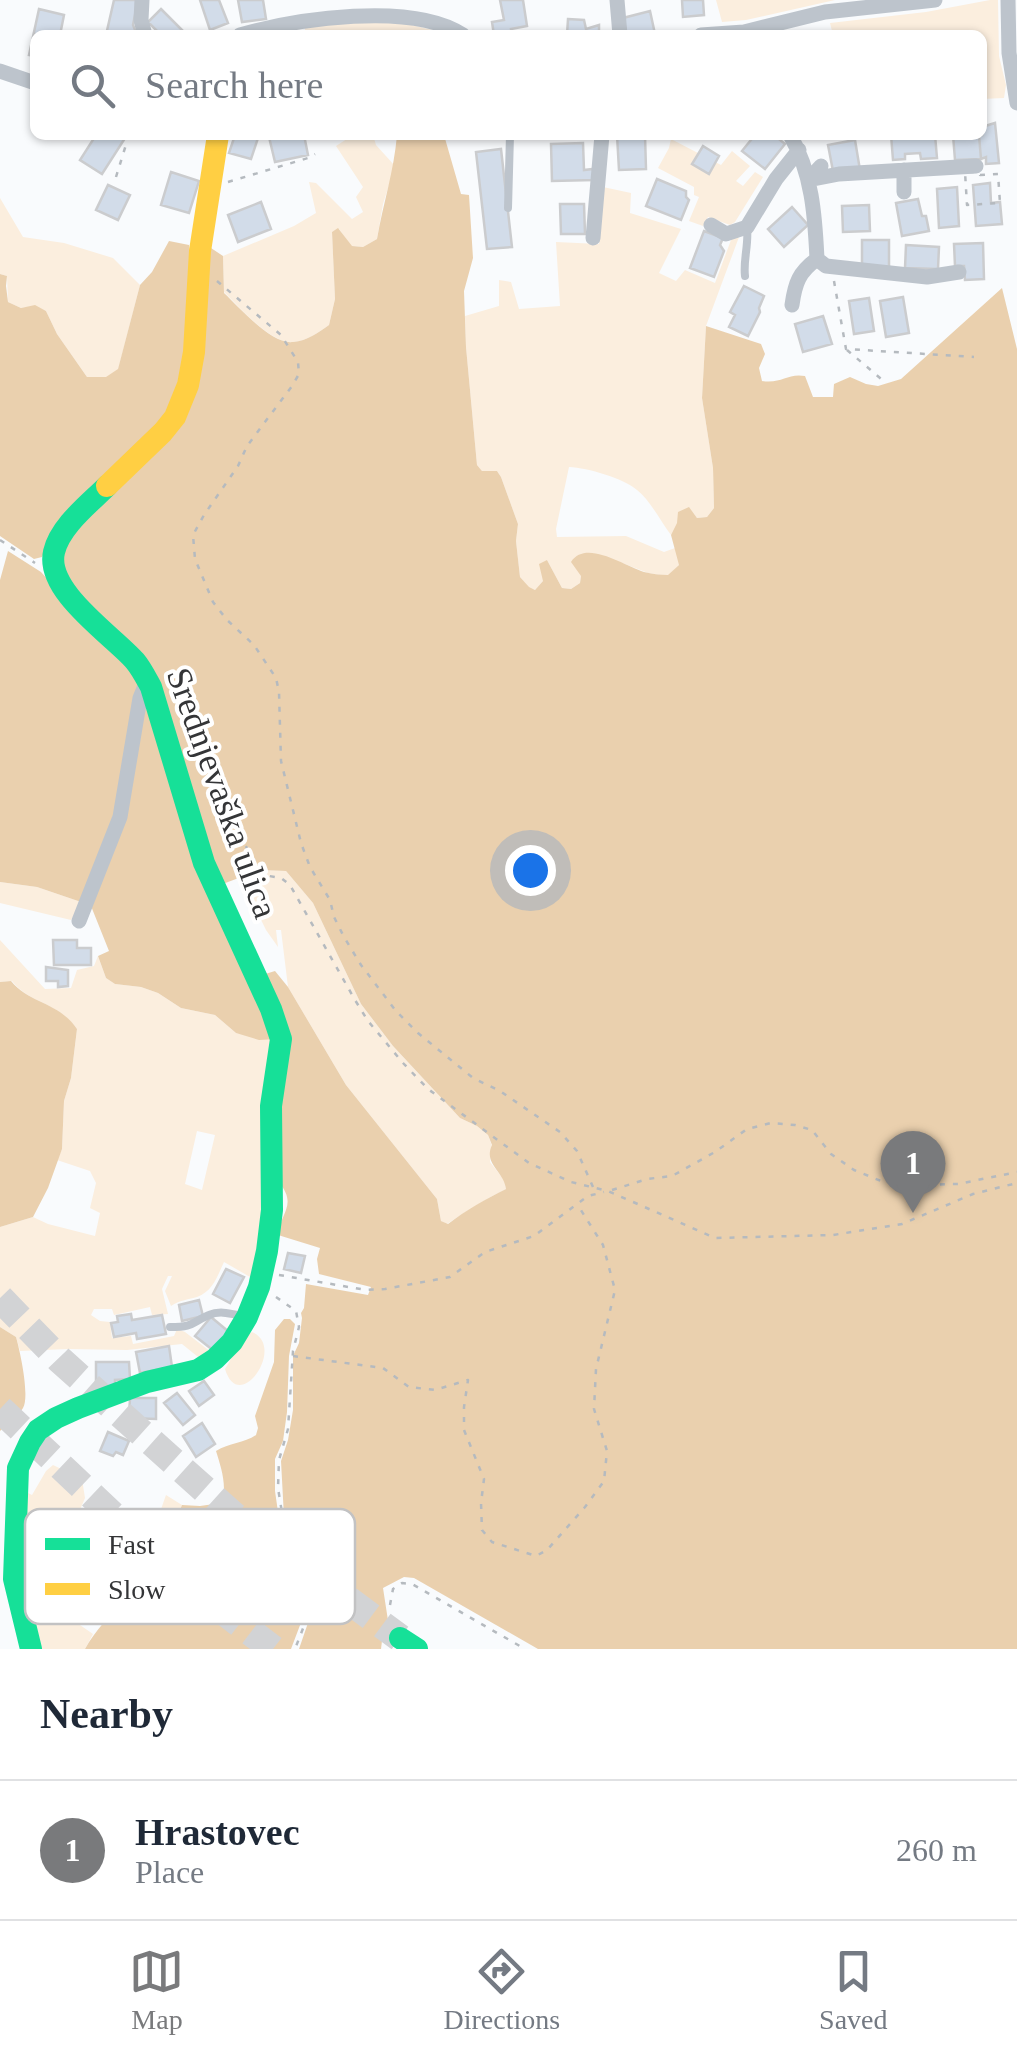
<!DOCTYPE html>
<meta charset="utf-8">
<style>
:root{--surface:#fff;--page:#f6f6f7;--text:#1f2937;--muted:#747a83;--line:#e0e1e3;--accent:#797a7c}
body{margin:0;font-family:Georgia,serif;background:var(--page);color:var(--text)}
.you{position:absolute;left:530px;top:870px;width:35px;height:35px;margin:-25px;border:8px solid #fff;border-radius:50%;background:#1a73e8;box-shadow:0 0 0 15px #1a73e833}
.badge{display:grid;place-items:center;width:65px;height:65px;border-radius:50%;background:var(--accent);color:#fff;font-size:32px;font-weight:700}
.pin{position:absolute;translate:-50% -82px;filter:drop-shadow(0 2px 5px #0008)}
.pin::after{content:'';position:absolute;top:52px;width:35px;height:30px;background:inherit;clip-path:polygon(0 0,100% 0,50% 100%)}
.list{margin:0;padding:0;list-style:none}
h2{display:flex;justify-content:space-between;align-items:center;height:130px;margin:0;padding:0 40px;font-size:42px}
h2 small{font-size:32px;font-weight:400;color:var(--muted)}
.list li{display:grid;grid-template-columns:65px 1fr auto;gap:30px;align-items:center;box-sizing:border-box;height:140px;padding:0 40px;border-top:2px solid var(--line)}
.list b{display:block;font-size:38px;white-space:nowrap}
.list p{margin:0;font-size:32px;white-space:nowrap;color:var(--muted)}
.list em{font-size:32px;font-style:normal;color:var(--muted)}
.icon{flex:none;width:55px;height:55px;fill:none;stroke:currentColor;stroke-width:2;stroke-linecap:round;stroke-linejoin:round}
.map{position:relative;flex:none;width:1017px;height:1649px;overflow:hidden}
.search{position:absolute;background:var(--surface);box-shadow:0 2px 8px #0004;left:30px;right:30px;top:30px;height:110px;display:flex;align-items:center;gap:25px;box-sizing:border-box;padding:0 35px;border-radius:15px;color:var(--muted);font-size:38px}
.sheet{height:270px;background:var(--surface)}
nav{display:flex;justify-content:space-around;align-items:center;box-sizing:border-box;height:140px;border-top:2px solid var(--line);background:var(--surface);font-size:28px;color:var(--muted)}
nav a{display:grid;justify-items:center;gap:5px}
nav .on{color:var(--accent)}
.map>svg:first-child{display:block}
.green{fill:#fbeede;fill-rule:evenodd}
.forest{fill:#ead0ae}
.building{fill:#d2dce9;stroke:#cbccce;stroke-width:2.5}
.lines{fill:none;stroke-linecap:round;stroke-linejoin:round}
.highway-tunnel{stroke:#d2d3d5;stroke-width:28;stroke-dasharray:28 14;stroke-linecap:butt}
.path{stroke:#b5babf;stroke-width:2.5;stroke-dasharray:5 8;stroke-linecap:butt}
.lane{stroke:#bdc4cc;stroke-width:8}
.street{stroke:#bdc4cc;stroke-width:15}
.fast{stroke:#16e098;stroke-width:22}
.slow{stroke:#ffcf43;stroke-width:22}
.labels{text-anchor:middle;dominant-baseline:central;stroke-width:8;stroke-linejoin:round;paint-order:stroke}
.street-label{font-size:35px;fill:#343537;stroke:#fff}
.key{fill:#fff;stroke:#c2c2c3;stroke-width:2.5}
.key-label{font-size:28px;fill:#343537}
</style>
<div class="map">
<svg width="1017" height="1649" viewBox="0 0 1017 1649">
<rect width="100%" height="100%" fill="#f9fbfd"/>
<path class="green" d="M716,0H835L746,20L722,22Z
M990,0H998L999,56L1006,85L1004,98L982,99V35H833L830,23L926,12Z
M391,20L453,35C403,35 355,31 305,32V26Z
M353,135H373L376,145L395,166L383,204L377,239L363,247L351,246L339,229L332,232L335,299L329,325C319,332 307,341 293,342C272,345 239,307 224,292L223,256L294,226L316,213L309,182L316,183L352,219L363,212L356,197L363,187L336,146Z
M671,139L721,165L732,151L750,166L736,181L743,186L755,172L763,177L735,222L730,225L708,217L703,226L689,221L699,197L694,195V187L658,168L669,148Z
M603,187L631,193L630,213L681,229L659,273L676,281L685,270L715,283L734,232L739,237L706,326L702,398L713,468L714,508L707,517L697,518L689,508L671,535C661,522 650,500 637,490C623,478 588,468 569,467L556,529L557,537L626,536L664,552L675,548L680,564L668,576L648,573L617,561L581,576L580,583L571,589L562,588L547,560L543,581L535,590L529,588L520,577L516,541L518,524L501,477L497,471H482L477,465L466,347L465,316L499,306V280L511,282L519,309L560,306L556,242L599,244Z
M0,198L23,237L64,243L113,258L140,285L118,370L107,377H87L57,334L46,311L35,306L21,308L8,302L7,276L0,274Z
M260,870L286,871L313,903L361,1004L393,1046L460,1118L477,1126L488,1135L492,1146L490,1162L505,1181L506,1189C486,1199 466,1211 447,1224L441,1221L437,1199L346,1085L288,987L281,930H276L278,947L266,930L240,877Z
M0,882L37,887L81,902L71,920L0,903Z
M0,940L45,989L71,988L77,970L94,966L98,956L106,978L115,984L141,987L158,993L181,1008L215,1015L236,1033L277,1039L257,1281L224,1262C217,1277 213,1291 197,1297C187,1300 180,1300 171,1306L165,1291L172,1276H168L162,1289L168,1314L152,1315L150,1307L114,1315L112,1309H94L91,1315L100,1321L110,1322L112,1338L131,1336L133,1344L174,1336L177,1329L185,1332L211,1352L203,1361L182,1344L127,1350L68,1349L20,1351L16,1337L0,1327V1227L33,1217L48,1224L95,1236L100,1213L90,1208L96,1183L90,1171L57,1160L62,1149L64,1101L71,1078L77,1029C58,1002 30,1004 12,981L0,982ZM197,1131L215,1135L202,1190L185,1184Z
M252,1332C287,1346 239,1416 225,1369L244,1337Z
M53,1465L82,1479L85,1498L79,1512L149,1546L157,1531L154,1529L166,1495L182,1505C176,1518 177,1531 171,1545C160,1570 127,1601 105,1619L90,1609L80,1625L93,1634L85,1649H36L21,1595L22,1490L32,1495L46,1471Z"/>
<path class="forest" d="M397,135H444L461,194L469,195L473,258L464,291L466,347L477,465L482,471H497L501,477L518,524L516,541L520,577L529,587L535,590L543,581L539,564L547,560L562,588L571,589L580,583L581,576L571,562C586,539 624,566 644,572C652,574 660,575 668,575L679,565L671,535L677,523L678,512L689,507L697,518L707,517L714,508L713,468L702,398L706,326L761,344L765,354L759,368L762,381C782,384 787,373 805,376L813,397H833L834,384L850,377L866,384L878,386L901,379L1002,288L1017,349V1649H538L414,1578L404,1577L383,1588L389,1627L382,1641L381,1649H299L310,1617L314,1596L284,1517L281,1461L288,1440L293,1410V1356L299,1343L302,1318L301,1313L304,1308L306,1284L368,1295L371,1287L319,1274L317,1259L320,1248L278,1235C281,1211 298,1205 278,1181L279,1076L262,975L275,971L288,987L346,1085L437,1199L441,1221L448,1224C466,1210 486,1199 506,1189C504,1171 483,1164 492,1145L488,1135L477,1126L460,1118L393,1046L361,1004L313,903L286,871L260,870L220,885L165,713L64,578L62,545L181,413L208,246L223,256L224,293C239,307 272,345 293,342C307,341 319,332 329,325L335,299L332,232L338,228L352,246L363,247L377,239C383,204 394,171 397,135Z
M169,241L189,245L192,274L180,401L55,531L42,557L34,559L0,536V274L7,276L6,286L8,302L21,308L35,305L46,311L57,334L87,377H106L118,369L140,285L152,272Z
M8,551L41,572L78,613L138,672V686L120,797L81,902L37,887L0,882V580Z
M142,698L277,1039L259,1040L236,1033L215,1015L181,1008L158,993L141,987L115,984L106,978L98,956L109,951L89,901L116,837Z
M11,981C30,1004 59,1002 77,1029L71,1078L64,1101L62,1149L48,1188L33,1217L0,1227V982Z
M284,1319H290L295,1324L289,1356L287,1412L283,1441L275,1459V1491L279,1519L300,1573L307,1596L305,1612L291,1649H85C106,1611 146,1588 168,1551C177,1536 175,1520 182,1505L200,1506L221,1503C228,1488 221,1467 216,1451C229,1443 244,1443 256,1435L258,1428L255,1416L274,1362L275,1330Z
M0,1327L16,1337C20,1351 30,1396 23,1408C18,1417 7,1424 0,1431Z"/>
<path class="building" d="M114,0H138L133,25L137,35H106Z
M200,0H219L228,23L210,30Z
M238,0H263L266,19L242,22Z
M500,0H523L527,26L511,29L512,35H494L492,22L504,20Z
M682,0H703L704,15L683,17Z
M39,9L64,15L60,35H35V56L29,55Z
M161,9L187,35H161L148,22Z
M650,11L655,34L627,35L623,18Z
M568,19L584,20L586,29L599,25V35H567Z
M995,123L999,163L986,164V157L981,159L979,135H982V127Z
M96,135H127L102,174L80,160Z
M235,135H259L251,159L229,153Z
M278,135H304L308,155L275,162L269,137Z
M617,135H645L646,169L619,170Z
M755,135H774L785,144L765,169L742,151Z
M891,135H935L937,158L921,159L920,153L905,154V159L893,160Z
M953,135H979L981,159L955,160Z
M855,140L860,170L833,171L828,145Z
M583,143L584,170L593,169L594,180L552,181L551,144Z
M703,146L719,156L709,174L692,164Z
M501,149L512,247L487,249L476,152Z
M171,172L199,181L189,213L161,205Z
M657,179L686,191V197L689,200L681,220L646,206Z
M990,183L991,203L1000,202L1002,224L976,226L973,185Z
M108,185L130,195L118,220L96,210Z
M957,187L959,226L939,228L937,189Z
M918,199L922,216H926L929,231L902,236L896,203Z
M261,202L271,229L238,242L228,215Z
M560,204H584L585,234H561Z
M869,205L870,231L843,232L842,206Z
M792,207L808,225L784,247L768,229Z
M704,231L723,238L720,245L724,251L714,277L690,268Z
M862,240H889V268L862,267Z
M983,243L984,279L965,280L964,266H955L954,244Z
M906,245L939,247L938,269L905,268Z
M744,286L764,296L759,308L760,312L748,336L729,327L735,315L730,312Z
M903,297L909,333L886,337L880,301Z
M869,298L874,331L854,334L849,301Z
M823,316L832,344L803,352L795,324Z
M53,940H77V948H91V965H54Z
M46,967L68,970V986L58,987V981H46Z
M288,1253L305,1256L301,1273L284,1269Z
M226,1269L244,1277L230,1303L213,1294Z
M199,1300L203,1316L182,1321L179,1305Z
M131,1314L132,1320L162,1315L166,1334L137,1339L136,1333L114,1337L111,1323L118,1322L117,1316Z
M211,1317L229,1332L214,1351L195,1336Z
M169,1346L172,1367L140,1373L136,1352Z
M96,1362H129L130,1379L115,1380V1389H96Z
M204,1381L214,1395L199,1406L189,1391Z
M177,1393L195,1415L183,1425L164,1403Z
M130,1398H156V1419L129,1418Z
M202,1423L215,1444L196,1457L183,1436Z
M108,1432L129,1441L123,1455L116,1452L113,1456L100,1451Z"/>
<g class="lines">
<path class="highway-tunnel" d="M0,1298L59,1359L233,1515L400,1638
M0,1409L175,1574L273,1649"/>
<path class="path" d="M979,162L980,175L998,174L1000,203L967,205L965,172H977L976,166Z
M116,177L129,135
M228,182L308,158L315,154
M217,281L281,335L298,362L299,374L292,386L247,446L238,466L204,515L193,535L195,559L213,602L227,620L254,645L276,678L279,692L281,761L301,843L310,867L330,900L334,917L344,937L361,965L396,1011L418,1033L473,1078L500,1091L560,1132L577,1151L593,1187
M834,281L846,349L974,357
M847,350L886,383
M0,540L35,563
M181,719L192,735L217,794L253,859L269,876L281,878L290,885L355,1000L368,1021L403,1063L428,1089L529,1163L571,1182L608,1191L715,1238L833,1235L902,1224L973,1194L1017,1183
M612,1190L647,1179L672,1176L715,1152L747,1129L771,1123L795,1125L812,1130L831,1154L854,1170L881,1181L914,1185L958,1184L1017,1172
M279,1275L366,1290L385,1289L450,1277L485,1252L534,1236L588,1196L604,1192
M276,1297L296,1311L299,1327L293,1351L288,1429L279,1460L278,1488L283,1519L311,1596L309,1613L295,1649
M293,1356L383,1368L409,1387L435,1390L468,1380L464,1407V1430L484,1479L481,1503L482,1530L492,1542L536,1556L547,1550L585,1507L604,1481L607,1451L594,1409L596,1369L615,1290L603,1245L579,1207
M390,1605L393,1589L402,1583L412,1584L525,1649"/>
<path class="lane" d="M508,208L510,135
M745,276C743,260 749,245 747,227
M170,1327C195,1327 190,1323 209,1315C220,1310 232,1314 243,1316"/>
<path class="street" d="M142,0L141,20L145,35
M617,0L620,35
M1008,0L1009,53L1017,103
M240,35C296,19 412,1 463,35
M701,35L744,32L825,12L935,0
M0,71L35,83
M790,135C812,172 815,216 817,259L826,266L927,277L959,272
M821,166L808,180L839,174L976,166
M904,170V192
M711,225L726,234L747,227L776,179L799,150
M593,238L602,135
M792,305C795,283 799,272 817,259
M79,921L120,817L140,698L147,681"/>
<path class="fast" d="M400,1638L417,1649
M31,1649L14,1579L18,1468L30,1442L38,1430L56,1418L78,1408L147,1382L198,1370L215,1359L232,1342L247,1317L259,1287L267,1251L272,1210L271,1106L281,1039L271,1009L204,863L151,687C146,678 141,668 135,661C112,635 45,591 54,552C60,526 89,504 107,486"/>
<path class="slow" d="M107,486L163,432L175,417L188,385L194,352L200,251L218,135"/>
</g>
<g class="labels">
<g class="street-label">
<text transform="translate(222 793) rotate(70)">Srednjevaška ulica</text>
</g>
</g>
<rect x="25" y="1509" width="330" height="115" rx="15" class="key"/>
<rect x="45" y="1538" width="45" height="12" fill="#16e098"/>
<rect x="45" y="1583" width="45" height="12" fill="#ffcf43"/>
<g class="key-label">
<text x="108" y="1554">Fast</text>
<text x="108" y="1599">Slow</text>
</g>
</svg>
<div class="you"></div>
<div class="pin badge" style="left:913px;top:1213px">1</div>
<div class="search"><svg class="icon" aria-label="search" viewBox="0 0 24 24"><circle cx="10" cy="10" r="6"/><path d="M15 15l6 6"/></svg>Search here</div>
</div>
<section class="sheet">
<h2>Nearby<small></small></h2>
<ul class="list">
<li><span class="badge">1</span><div><b>Hrastovec</b><p>Place</p></div><em>260 m</em></li>
</ul>
</section>
<nav>
<a class="on"><svg class="icon" aria-label="map" viewBox="0 0 24 24"><path d="M3 6l6-2 6 2 6-2v14l-6 2-6-2-6 2zM9 4v14M15 6v14"/></svg>Map</a>
<a><svg class="icon" aria-label="directions" viewBox="0 0 24 24"><path d="M12 3l9 9-9 9-9-9zM9 14v-3h6M13 9l2 2-2 2"/></svg>Directions</a>
<a><svg class="icon" aria-label="saved" viewBox="0 0 24 24"><path d="M7 4h10v16l-5-4-5 4z"/></svg>Saved</a>
</nav>
